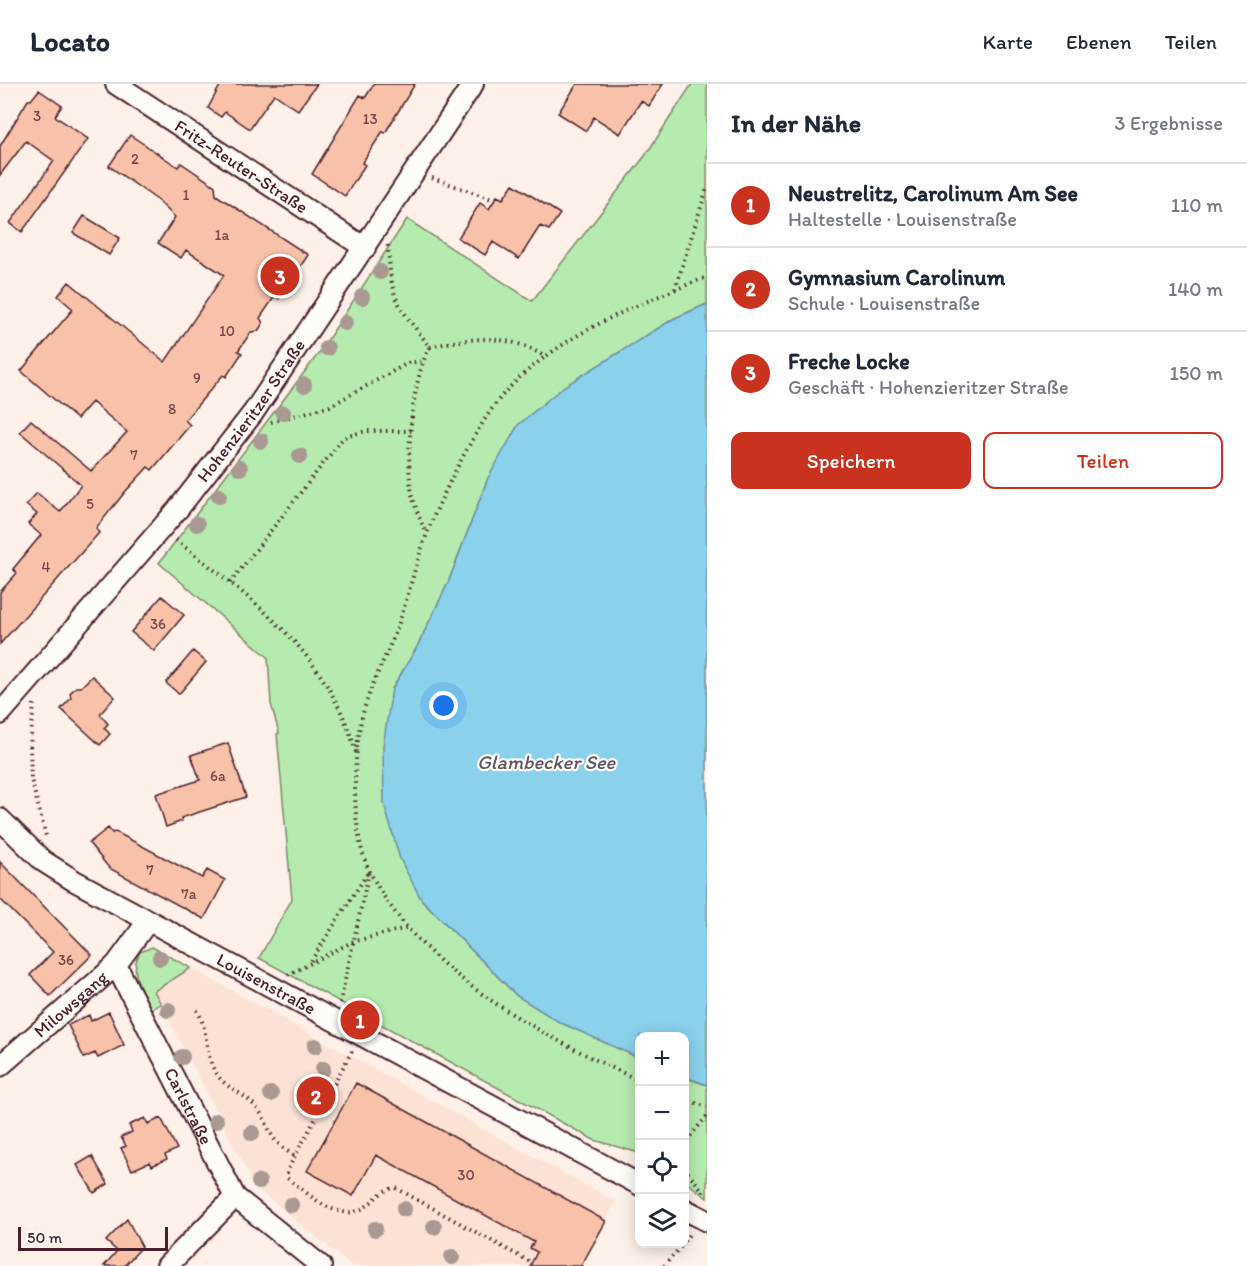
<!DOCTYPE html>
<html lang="de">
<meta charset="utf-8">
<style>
:root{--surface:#fff;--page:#f6f6f7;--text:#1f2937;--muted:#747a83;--line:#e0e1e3;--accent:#c8321e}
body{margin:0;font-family:Itim,sans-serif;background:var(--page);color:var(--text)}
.controls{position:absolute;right:18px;bottom:18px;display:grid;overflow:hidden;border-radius:12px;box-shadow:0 3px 15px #0003}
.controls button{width:54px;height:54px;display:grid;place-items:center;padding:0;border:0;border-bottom:2px solid var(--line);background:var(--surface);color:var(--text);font:30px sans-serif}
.scale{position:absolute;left:18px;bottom:15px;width:150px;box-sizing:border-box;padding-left:6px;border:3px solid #4a1f2b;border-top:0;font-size:16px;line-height:21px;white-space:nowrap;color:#4a1f2b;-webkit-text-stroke:4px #fdfcf7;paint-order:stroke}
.you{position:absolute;left:444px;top:622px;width:21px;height:21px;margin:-15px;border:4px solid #fff;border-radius:50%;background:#1a73e8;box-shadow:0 0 0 9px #1a73e833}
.badge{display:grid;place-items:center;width:39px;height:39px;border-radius:50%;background:var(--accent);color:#fff;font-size:20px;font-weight:700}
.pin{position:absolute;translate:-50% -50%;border:3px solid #fff;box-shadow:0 2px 6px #0006}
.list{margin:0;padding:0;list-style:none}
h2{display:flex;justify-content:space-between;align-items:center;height:78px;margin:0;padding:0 24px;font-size:26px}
h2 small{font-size:20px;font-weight:400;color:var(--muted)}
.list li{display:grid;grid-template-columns:39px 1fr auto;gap:18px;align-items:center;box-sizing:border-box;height:84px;padding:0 24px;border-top:2px solid var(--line)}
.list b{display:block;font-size:22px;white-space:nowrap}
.list p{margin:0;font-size:20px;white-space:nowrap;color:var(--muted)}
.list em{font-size:20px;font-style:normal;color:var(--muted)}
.actions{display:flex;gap:12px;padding:18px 24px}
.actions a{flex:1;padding:14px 0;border:2px solid var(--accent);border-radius:12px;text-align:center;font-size:21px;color:var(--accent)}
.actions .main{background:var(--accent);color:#fff}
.icon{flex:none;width:33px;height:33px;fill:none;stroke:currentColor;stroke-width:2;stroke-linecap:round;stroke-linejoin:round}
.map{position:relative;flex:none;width:707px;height:1182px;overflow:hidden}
header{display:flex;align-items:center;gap:36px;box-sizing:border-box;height:84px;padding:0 30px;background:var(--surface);border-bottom:2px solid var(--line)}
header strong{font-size:28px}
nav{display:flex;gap:33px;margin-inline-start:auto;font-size:21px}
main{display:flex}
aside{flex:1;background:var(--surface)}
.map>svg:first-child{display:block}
.built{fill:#fbe2d5}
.green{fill:#b5ebae;stroke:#80856c;stroke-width:1.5}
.water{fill:#8ad1eb;stroke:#708a9e;stroke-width:1.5}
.building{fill:#f8c2aa;stroke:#4a1f2b;stroke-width:1.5}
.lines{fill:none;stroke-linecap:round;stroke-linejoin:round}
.minor-casing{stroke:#4a1f2b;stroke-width:24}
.path{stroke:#4a1f2b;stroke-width:4;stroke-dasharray:1.5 4.5;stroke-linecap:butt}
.minor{stroke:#fdfcf7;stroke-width:20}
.tree{fill:#a99992}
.labels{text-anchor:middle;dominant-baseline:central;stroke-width:4.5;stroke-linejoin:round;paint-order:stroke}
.number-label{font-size:15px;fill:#76484b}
.street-label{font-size:18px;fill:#4a1f2b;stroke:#fdfcf7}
.water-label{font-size:20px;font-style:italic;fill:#5d5465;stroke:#fdfcf7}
</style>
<header>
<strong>Locato</strong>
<nav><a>Karte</a><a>Ebenen</a><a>Teilen</a></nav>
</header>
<main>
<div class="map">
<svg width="707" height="1182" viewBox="0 0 707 1182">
<rect width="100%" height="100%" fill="#fcf0e8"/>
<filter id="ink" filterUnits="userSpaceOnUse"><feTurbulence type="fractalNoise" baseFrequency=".0167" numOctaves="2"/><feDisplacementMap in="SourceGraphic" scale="12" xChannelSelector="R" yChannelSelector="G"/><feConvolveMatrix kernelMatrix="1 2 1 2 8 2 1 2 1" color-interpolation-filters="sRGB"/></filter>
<g filter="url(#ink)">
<path class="built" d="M191,884L616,1118L581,1182H352L256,1104L154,907Z"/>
<path class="green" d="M692,0H707V220L673,235L488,394L448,499L416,565L392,605L421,815L517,912L639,974V1069L594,1056L259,874L292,815L277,650L279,649L271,620L268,573L159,479L319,269L407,135L532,217L645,72Z
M152,863L191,884L154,907L161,920L151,925C142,907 128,888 140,868Z
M684,993L707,1001V1114L685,1097Z"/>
<path class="water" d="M707,220V1001L685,993L684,952H640L639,974L559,938L517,912L421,815L400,775L384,720L383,662L392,605L416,565L448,499L488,394L518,341L563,303L673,235Z"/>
<path class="building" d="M221,0H317L298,26L274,10L250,45L225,28L221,33L208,24Z
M374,0H415L385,49L383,47L362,79L365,81L345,112L312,90L360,11L365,14Z
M577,0H663L649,22L641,17L620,50L594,33L586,47L558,29Z
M39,6L62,22L55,32L88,55L22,148L10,139L54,77L26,57L0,91V62L28,16H31Z
M130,51L178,83L181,79L215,102L216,111L308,171L279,215L275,212L260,234L263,239L258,247L251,248L238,267L242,269L226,293L223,291L185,336L190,341L152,386L148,383L125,408L96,444L99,449L0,560V508L17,489L13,485L41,451L28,440L37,430L26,421L37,409L60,428L81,401L20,348L31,336L91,387L127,348L92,318L77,335L21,287L73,225L58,212L69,198L165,278L224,191L186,166L181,174L158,159L175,133L156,115L109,82Z
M513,100L560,130L549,146L540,142L519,175L493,158L485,171L458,154L480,119L489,125L497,112L503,115Z
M84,132L120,154L109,171L73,149Z
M162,512L184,531L154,567L131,548Z
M193,567L206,578L179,610L166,599Z
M92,592L115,613L100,630L108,640L104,644L110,650L100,661L61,625L71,614L70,609L76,603H81Z
M228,659L246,713L181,734L182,737L166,743L156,710L200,696L191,671Z
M108,744L112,749L116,748L202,794L207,786L225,796L204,835L109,784L89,759Z
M0,778L92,871L50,912L30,891L53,868L0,815Z
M109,928L124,961L98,974L95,969L84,974L68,941L89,931L91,937Z
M356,999L606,1137L581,1182H530L537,1168L530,1164L534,1158L376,1071L353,1112L307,1087Z
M145,1034L148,1040L161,1034L177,1065L165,1071L167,1075L152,1082L150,1078L132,1086L121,1064L126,1062L121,1053L132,1048L129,1041Z
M92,1072L108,1100L94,1109L77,1081Z
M127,1135L142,1163L124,1182H104L117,1167L106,1157Z"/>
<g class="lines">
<defs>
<g id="minor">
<path id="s1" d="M116,0L365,164"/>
<path id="s2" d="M0,630L178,425L253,329L473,0"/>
<path id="s3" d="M0,735L43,777L73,796L640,1101"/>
<path id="s4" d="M148,837L116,881L235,1113L321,1182"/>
<path id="s5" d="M0,982L116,881"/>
<path d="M684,1125L707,1137"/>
<path d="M167,1182L235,1113"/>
</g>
</defs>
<use href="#minor" class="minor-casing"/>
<path class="path" d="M432,94L495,116
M388,161C391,217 396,219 430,263C412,293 405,375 412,410C415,424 421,437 426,450
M675,205L707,104
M430,263C471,253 508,249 544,272
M271,338L330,322L408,279L422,277
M176,456C255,518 326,566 356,668
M230,499L344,353L366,347H411
M34,620L30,662L31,695L46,752
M311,877L367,790
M288,891L352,858L406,844
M340,919L369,787
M197,926C209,946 204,970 216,989C224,1003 241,1008 252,1019C273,1039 263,1054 295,1072
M352,967L287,1087V1094C311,1111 341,1144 369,1120C378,1112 384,1105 396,1104L532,1179
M640,997C540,950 422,891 370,788C351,751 353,682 360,642C368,603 384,579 397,544C408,515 414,484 425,455C438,417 480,334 507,306C564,248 634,222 707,193
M684,1015L707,1023
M684,1048L688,1055L707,1032
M684,1074L688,1055
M684,1084L703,1107L702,1113
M684,1157L691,1148
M664,1182L683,1160"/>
<use href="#minor" class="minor"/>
</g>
<g class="tree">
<circle cx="380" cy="188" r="8"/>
<circle cx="362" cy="213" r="8"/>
<circle cx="345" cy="239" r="8"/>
<circle cx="327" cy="264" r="8"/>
<circle cx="304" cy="301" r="8"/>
<circle cx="283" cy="329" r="8"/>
<circle cx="261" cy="357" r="8"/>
<circle cx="300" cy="372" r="8"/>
<circle cx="240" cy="384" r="8"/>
<circle cx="219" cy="412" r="8"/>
<circle cx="197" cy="440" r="8"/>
<circle cx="160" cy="874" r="8"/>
<circle cx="168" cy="926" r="8"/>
<circle cx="315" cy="962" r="8"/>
<circle cx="182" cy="973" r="8"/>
<circle cx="323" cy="985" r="8"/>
<circle cx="271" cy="1010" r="8"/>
<circle cx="216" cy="1037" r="8"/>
<circle cx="252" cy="1049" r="8"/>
<circle cx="259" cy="1098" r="8"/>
<circle cx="291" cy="1121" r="8"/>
<circle cx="404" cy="1125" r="8"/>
<circle cx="434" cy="1143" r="8"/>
<circle cx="375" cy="1145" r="8"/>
<circle cx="452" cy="1173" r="8"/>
</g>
</g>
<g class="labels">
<g class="number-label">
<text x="37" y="32">3</text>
<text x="370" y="35">13</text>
<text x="135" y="75">2</text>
<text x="186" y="111">1</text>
<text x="222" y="151">1a</text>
<text x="227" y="247">10</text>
<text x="197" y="294">9</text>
<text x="172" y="325">8</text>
<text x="134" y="371">7</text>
<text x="90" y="420">5</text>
<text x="46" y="483">4</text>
<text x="158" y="540">36</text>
<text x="218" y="692">6a</text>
<text x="150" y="786">7</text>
<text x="189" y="810">7a</text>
<text x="66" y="876">36</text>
<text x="466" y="1091">30</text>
</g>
<g class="street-label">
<text stroke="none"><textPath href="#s1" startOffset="150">Fritz-Reuter-Straße</textPath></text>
<text stroke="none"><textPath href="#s2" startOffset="394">Hohenzieritzer Straße</textPath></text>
<text stroke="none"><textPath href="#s3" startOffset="315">Louisenstraße</textPath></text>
<text stroke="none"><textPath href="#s5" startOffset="94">Milowsgang</textPath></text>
<text stroke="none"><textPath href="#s4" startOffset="213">Carlstraße</textPath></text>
</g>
<g class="water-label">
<text x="546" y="678">Glambecker See</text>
</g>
</g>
</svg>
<div class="controls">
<button>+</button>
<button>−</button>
<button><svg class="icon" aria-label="locate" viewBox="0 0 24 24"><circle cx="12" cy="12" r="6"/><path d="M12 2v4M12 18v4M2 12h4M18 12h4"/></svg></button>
<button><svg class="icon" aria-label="layers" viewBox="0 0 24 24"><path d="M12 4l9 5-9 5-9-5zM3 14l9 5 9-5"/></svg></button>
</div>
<div class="scale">50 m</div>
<div class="you"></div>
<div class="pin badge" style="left:360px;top:936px">1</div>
<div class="pin badge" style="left:316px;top:1012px">2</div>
<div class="pin badge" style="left:280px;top:192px">3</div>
</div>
<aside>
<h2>In der Nähe<small>3 Ergebnisse</small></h2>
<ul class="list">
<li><span class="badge">1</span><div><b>Neustrelitz, Carolinum Am See</b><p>Haltestelle · Louisenstraße</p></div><em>110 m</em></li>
<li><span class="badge">2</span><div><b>Gymnasium Carolinum</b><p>Schule · Louisenstraße</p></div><em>140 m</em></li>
<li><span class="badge">3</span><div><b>Freche Locke</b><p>Geschäft · Hohenzieritzer Straße</p></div><em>150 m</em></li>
</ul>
<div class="actions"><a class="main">Speichern</a><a>Teilen</a></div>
</aside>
</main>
